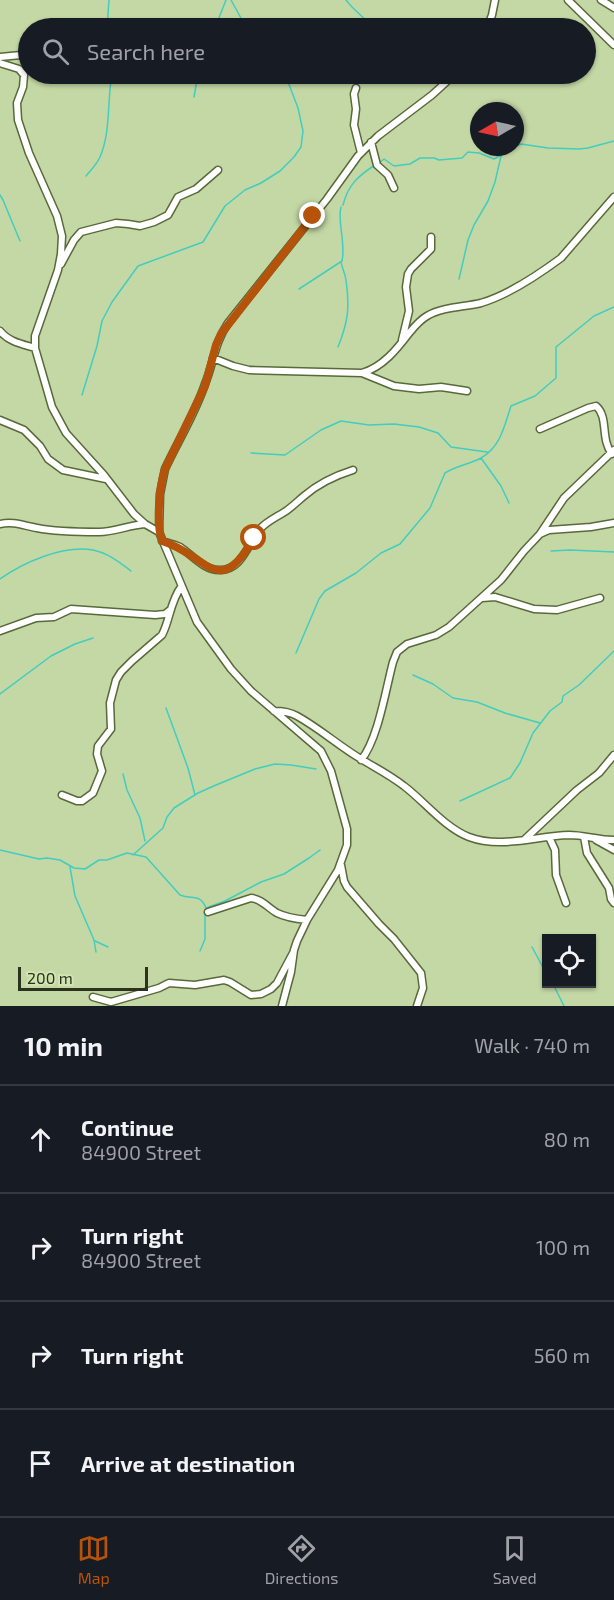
<!DOCTYPE html>
<meta charset="utf-8">
<style>
:root{--surface:#171b24;--page:#20242c;--text:#f1f3f6;--muted:#9ea1a6;--line:#363941;--accent:#b45309}
body{margin:0;font-family:"Exo 2",sans-serif;background:var(--page);color:var(--text)}
.controls{position:absolute;right:18px;bottom:18px;display:grid;overflow:hidden;border-radius:0px;box-shadow:0 2px 4px #0004}
.controls button{width:54px;height:54px;display:grid;place-items:center;padding:0;border:0;border-bottom:2px solid var(--line);background:var(--surface);color:var(--text);font:30px sans-serif}
.compass{position:absolute;left:470px;top:102px;width:54px;height:54px;border-radius:50%;background:var(--surface);box-shadow:0 2px 4px #0004;rotate:261deg}
.scale{position:absolute;left:18px;bottom:15px;width:130px;box-sizing:border-box;padding-left:6px;border:3px solid #2b331f;border-top:0;font-size:16px;line-height:21px;white-space:nowrap;color:#2b331f;-webkit-text-stroke:4px #d1e5b1;paint-order:stroke}
.stop{position:absolute;width:18px;height:18px;margin:-14px;border:4px solid #b45309;border-radius:50%;background:#fff}
.stop.end{background:#b45309;border-color:#fff;box-shadow:0 2px 6px #0008}
.list{margin:0;padding:0;list-style:none}
h2{display:flex;justify-content:space-between;align-items:center;height:78px;margin:0;padding:0 24px;font-size:26px}
h2 small{font-size:20px;font-weight:400;color:var(--muted)}
.list li{display:grid;grid-template-columns:39px 1fr auto;gap:18px;align-items:center;box-sizing:border-box;height:108px;padding:0 24px;border-top:2px solid var(--line)}
.list b{display:block;font-size:22px;white-space:nowrap}
.list p{margin:0;font-size:20px;white-space:nowrap;color:var(--muted)}
.list em{font-size:20px;font-style:normal;color:var(--muted)}
.icon{flex:none;width:33px;height:33px;fill:none;stroke:currentColor;stroke-width:2;stroke-linecap:round;stroke-linejoin:round}
.map{position:relative;flex:none;width:614px;height:1006px;overflow:hidden}
.search{position:absolute;background:var(--surface);box-shadow:0 2px 4px #0004;left:18px;right:18px;top:18px;height:66px;display:flex;align-items:center;gap:15px;box-sizing:border-box;padding:0 21px;border-radius:33px;color:var(--muted);font-size:22px}
.sheet{height:510px;background:var(--surface)}
nav{display:flex;justify-content:space-around;align-items:center;box-sizing:border-box;height:84px;border-top:2px solid var(--line);background:var(--surface);font-size:16px;color:var(--muted)}
nav a{display:grid;justify-items:center;gap:3px}
nav .on{color:var(--accent)}
.map>svg:first-child{display:block}
.lines{fill:none;stroke-linecap:round;stroke-linejoin:round}
.stream{stroke:#42cdbe;stroke-width:1.5}
.minor-casing{stroke:#58693a;stroke-width:9}
.minor{stroke:#fff;stroke-width:6}
.route{stroke:#b45309;stroke-width:8}
</style>
<div class="map">
<svg width="614" height="1006" viewBox="0 0 614 1006">
<rect width="100%" height="100%" fill="#c4d8a5"/>
<g class="lines">
<path class="stream" d="M231,0L242,20L253,28
M346,0L352,7L374,28
M107,28L109,0
M215,28L226,0
M194,97L198,74
M516,146L521,144L548,148L579,149L588,148L614,141
M379,163L384,159L394,166L410,164L420,158H434L439,160L462,158L468,152L479,153L494,159L515,147
M86,176C91,170 97,164 100,157C111,132 107,100 112,74
M0,195L3,200L20,241
M343,205C348,185 358,176 375,165
M459,279L468,240L474,225L488,201L495,182L501,156
M299,289L342,261C346,243 337,221 341,207
M338,347C348,322 350,308 346,280C345,273 342,268 341,262
M82,395L97,346L102,321L112,302L138,266L203,242L225,206L245,190L261,183L280,171L294,157L301,147L303,131L298,108L285,74
M251,453L285,455L321,430L341,421L369,425L394,424L419,427L438,433L451,447L487,452
M481,458L501,486L509,503
M551,551L570,550L614,552
M0,579C24,562 63,545 93,550C108,553 119,562 131,571
M296,653L319,599L325,591L356,573L381,553L400,544L430,508L445,473C456,466 470,464 481,458C501,446 504,427 511,406L535,396L556,378V347L594,316L614,307
M413,675L433,684L453,698L477,702L505,713L540,723
M0,694L51,656L75,644L93,638
M166,708L188,768L195,795
M123,774L127,790L140,818L145,841
M460,801L510,778L520,763L533,733L550,711L562,702L563,696L579,685L614,651
M0,850L39,859L47,858L60,860L74,868L85,869L99,860H107L127,853L146,857L180,895C192,900 200,893 206,908L225,901L261,882L284,874L309,858L320,850
M133,855L163,828L167,817L174,808L198,793L216,785L255,769L275,764L291,765L316,769
M70,867L75,896L94,940L96,952
M95,941L108,947
M532,947L546,973
M200,951L205,939V915
M553,984L564,1006"/>
<defs>
<path id="minor" d="M568,0L614,45
M601,0L614,8
M487,28L492,15L495,0
M0,57L21,55H28
M0,63L19,69L24,75L23,87L17,103L18,120L29,153L57,216L62,236L61,254L58,270L35,336V348L46,386L52,407L66,433L104,475L134,514L145,524L159,532
M537,74L544,77
M356,88L354,94L356,109L354,125L361,153
M371,142L377,165L388,175L394,188
M61,264L74,240L81,232L116,223L128,224L140,226L154,222L168,215L178,197L196,189L218,170
M0,331C9,342 22,344 35,348
M402,340L409,311L406,287L408,274L411,269L431,249V237
M213,358L233,366L249,370L362,373C383,367 397,349 410,332C415,326 420,320 427,316C442,307 464,307 481,303C508,295 538,275 561,258L614,197
M362,373L394,386L419,389L441,387L467,391
M0,420L24,430L40,446L48,459L63,470L106,479
M540,429L588,408L596,406C609,417 600,439 612,454
M0,524C14,521 24,526 37,528C57,532 79,532 99,532C115,532 129,525 145,524
M540,534L549,530L591,527L614,523
M162,541C168,543 174,544 180,547C192,555 204,570 219,570C242,571 248,543 260,529C267,521 277,517 286,511C293,506 298,501 304,496C319,483 334,476 353,470
M482,598L495,597L534,609L557,610L600,598
M0,631L36,618L54,617L71,609L155,615L165,614L170,610
M274,711C282,711 290,712 297,716C319,728 339,746 361,759C376,768 390,775 404,786C424,801 445,828 469,837C501,849 536,836 569,835C584,835 598,840 614,840
M361,760C378,740 386,688 393,662L397,652L407,644L436,635L449,627L501,580L524,551L540,534L564,498L614,450
M62,795L77,801H82L93,793L102,771L97,754L98,746L111,729L110,703L116,680L121,672L132,661L162,635C170,620 170,602 181,587
M549,837L555,850L556,875L566,903
M584,837L587,853L609,888L611,899L614,903
M524,840L577,790L599,773L614,755
M596,840L614,850
M341,865L344,881L347,887L379,924L394,939L421,973L423,988L417,1006
M208,912L251,898C262,899 268,908 277,913C287,918 297,919 307,920
M93,997L111,1002L159,988L169,983L195,985L224,980L230,982L251,995L261,994L271,989L277,983L293,953
M282,1006L291,972L294,950L297,941L307,920L338,870L347,845V829L331,771L321,751L251,691L231,669L197,622L159,532L160,494L165,469C178,441 195,414 205,384C214,362 214,344 228,323L327,199L358,156L378,136L432,95L455,74"/>
</defs>
<use href="#minor" class="minor-casing"/>
<use href="#minor" class="minor"/>
</g>
<g class="lines">
<path class="route" d="M254,538C218,601 208,555 162,541C156,522 159,488 165,469L205,386L216,345L221,334L313,216"/>
</g>
</svg>
<div class="controls">
<button><svg class="icon" aria-label="locate" viewBox="0 0 24 24"><circle cx="12" cy="12" r="6"/><path d="M12 2v4M12 18v4M2 12h4M18 12h4"/></svg></button>
</div>
<svg class="compass" viewBox="-18 -18 36 36"><path d="M0-13l5 13h-10z" fill="#e53935"/><path d="M0 13l5-13h-10z" fill="#9ea1a6"/></svg>
<div class="scale">200 m</div>
<div class="stop" style="left:254px;top:538px"></div>
<div class="stop end" style="left:313px;top:216px"></div>
<div class="search"><svg class="icon" aria-label="search" viewBox="0 0 24 24"><circle cx="10" cy="10" r="6"/><path d="M15 15l6 6"/></svg>Search here</div>
</div>
<section class="sheet">
<h2>10 min<small>Walk · 740 m</small></h2>
<ul class="list">
<li><svg class="icon" aria-label="ahead" viewBox="0 0 24 24"><path d="M12 20V5M6 11l6-6 6 6"/></svg><div><b>Continue</b><p>84900 Street</p></div><em>80 m</em></li>
<li><svg class="icon" aria-label="right" viewBox="0 0 24 24"><path d="M7 20v-9h11M14 6l5 5-5 5"/></svg><div><b>Turn right</b><p>84900 Street</p></div><em>100 m</em></li>
<li><svg class="icon" aria-label="right" viewBox="0 0 24 24"><path d="M7 20v-9h11M14 6l5 5-5 5"/></svg><div><b>Turn right</b></div><em>560 m</em></li>
<li><svg class="icon" aria-label="arrive" viewBox="0 0 24 24"><path d="M6 21V4h12l-3 4 3 4H6"/></svg><div><b>Arrive at destination</b></div></li>
</ul>
</section>
<nav>
<a class="on"><svg class="icon" aria-label="map" viewBox="0 0 24 24"><path d="M3 6l6-2 6 2 6-2v14l-6 2-6-2-6 2zM9 4v14M15 6v14"/></svg>Map</a>
<a><svg class="icon" aria-label="directions" viewBox="0 0 24 24"><path d="M12 3l9 9-9 9-9-9zM9 14v-3h6M13 9l2 2-2 2"/></svg>Directions</a>
<a><svg class="icon" aria-label="saved" viewBox="0 0 24 24"><path d="M7 4h10v16l-5-4-5 4z"/></svg>Saved</a>
</nav>
